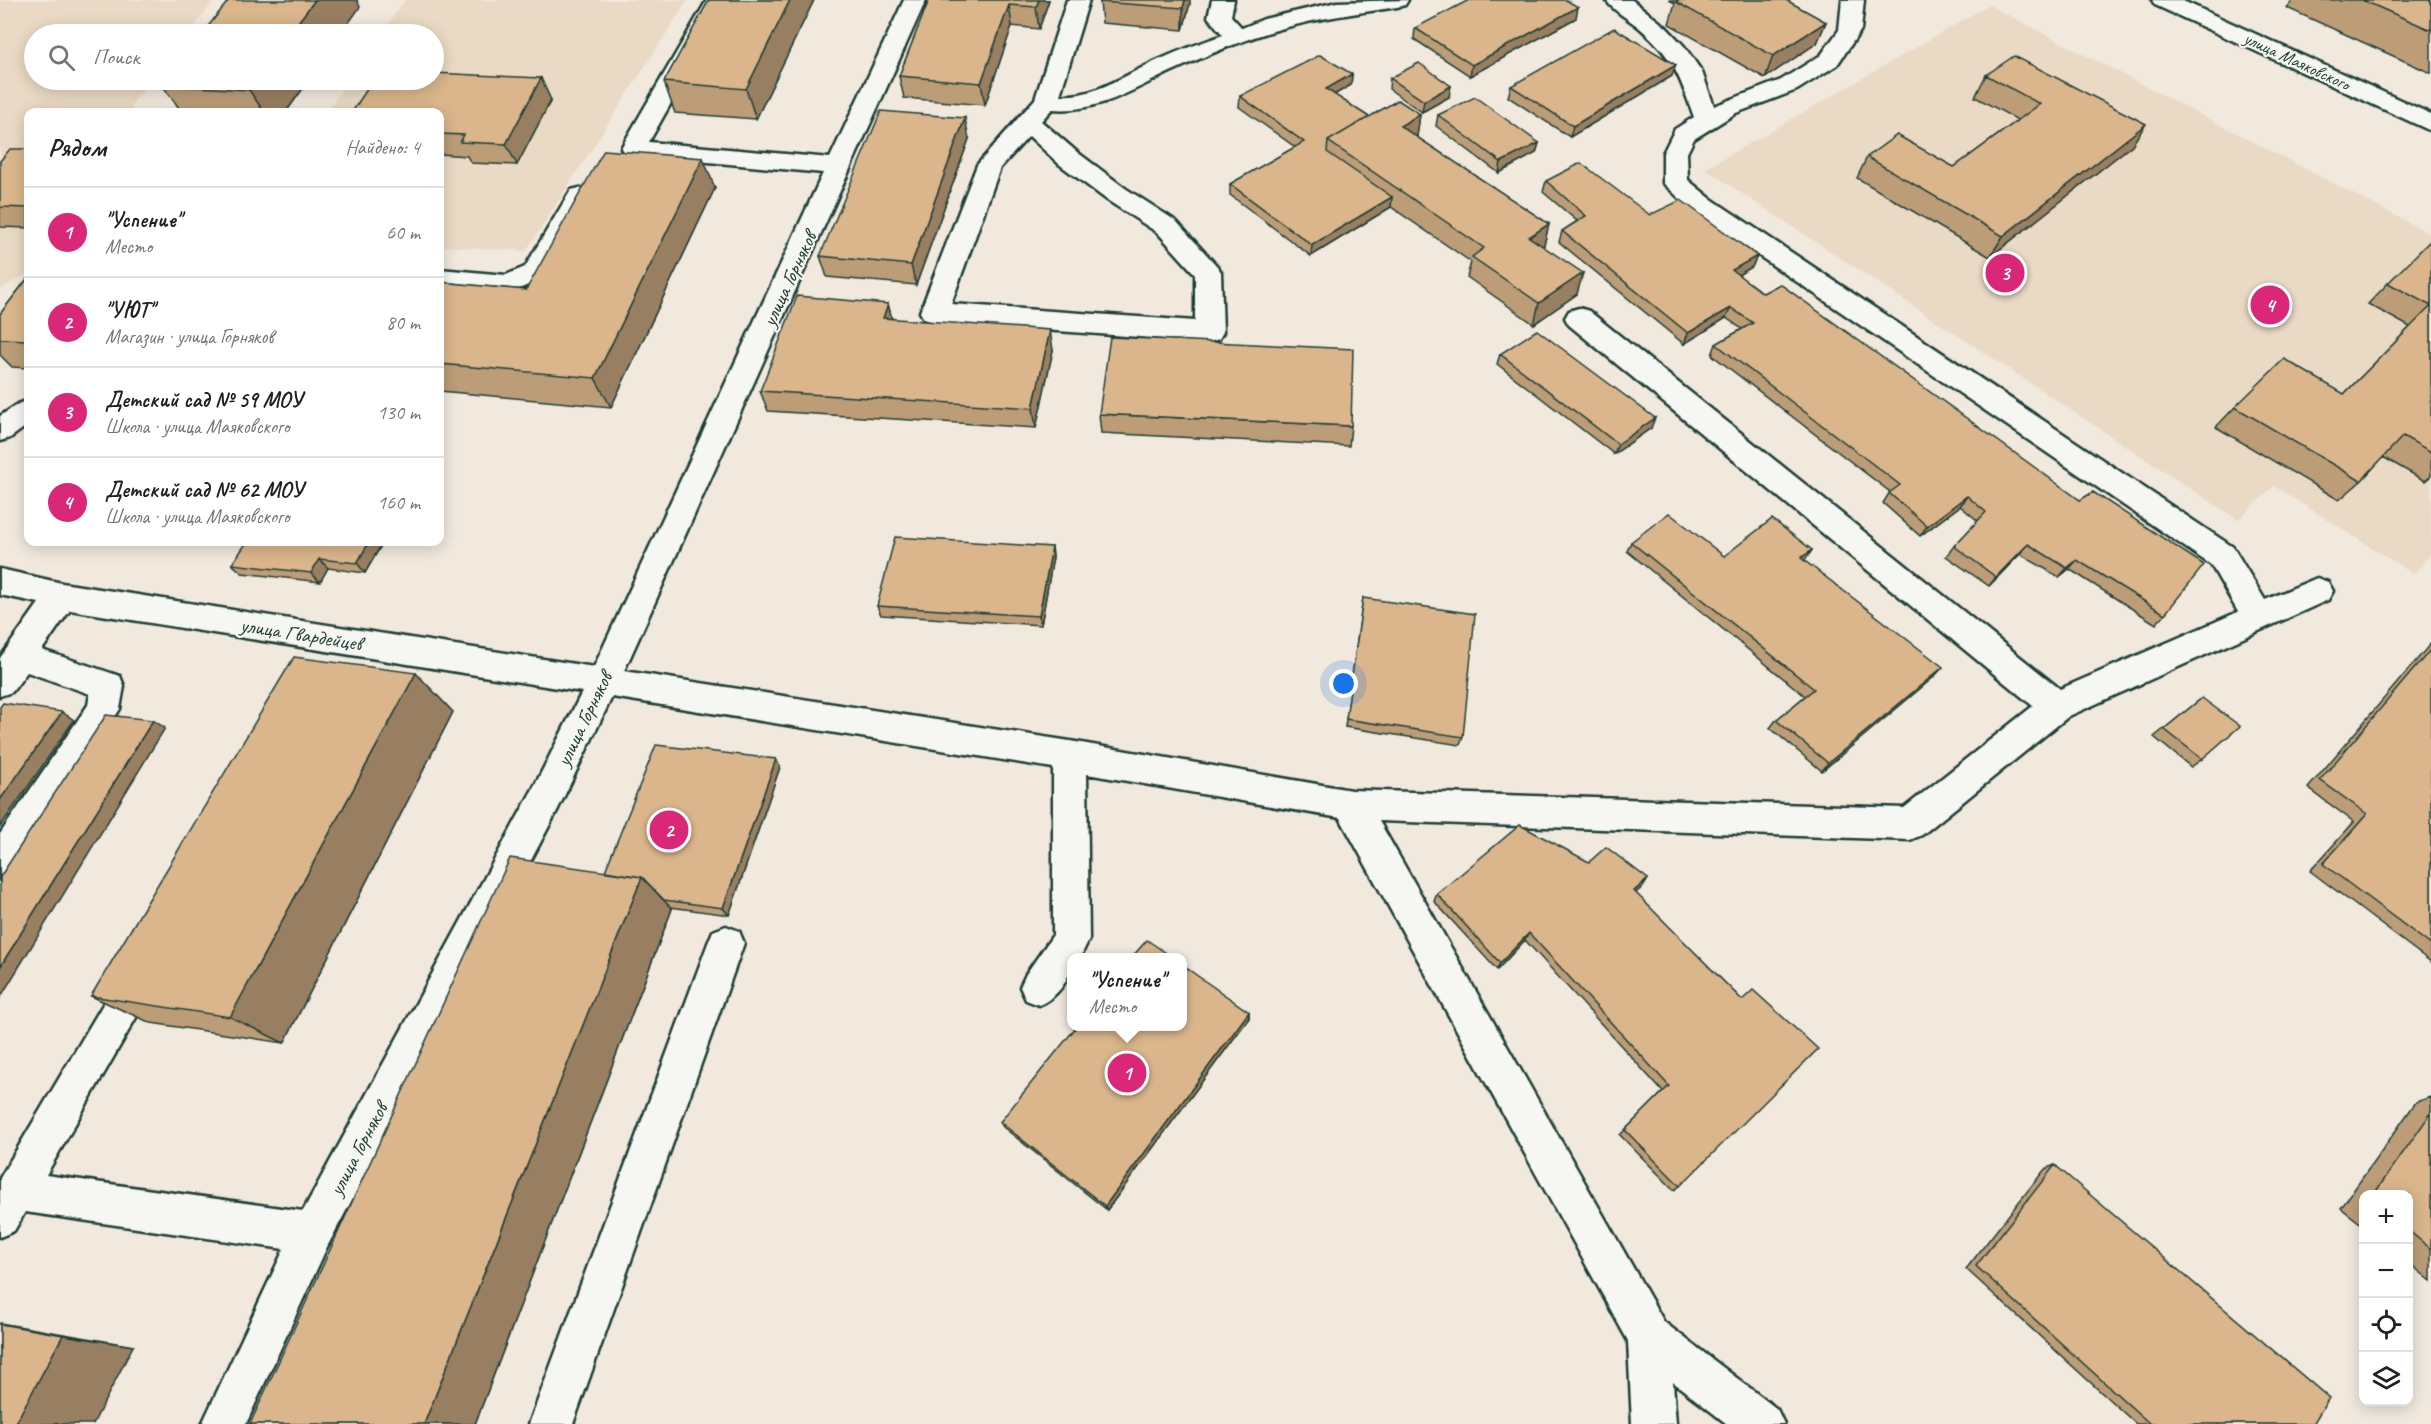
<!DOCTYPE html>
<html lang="ru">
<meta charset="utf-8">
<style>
:root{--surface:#fff;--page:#f2f2f2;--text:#202124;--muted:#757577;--line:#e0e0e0;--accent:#db2777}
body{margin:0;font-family:Caveat,sans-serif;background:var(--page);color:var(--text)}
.controls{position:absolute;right:18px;bottom:18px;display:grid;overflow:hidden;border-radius:12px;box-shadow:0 3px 15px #0003}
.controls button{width:54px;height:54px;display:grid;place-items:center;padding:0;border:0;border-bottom:2px solid var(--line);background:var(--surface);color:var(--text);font:30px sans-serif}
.you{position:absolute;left:1344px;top:684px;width:21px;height:21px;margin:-15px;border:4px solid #fff;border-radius:50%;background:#1a73e8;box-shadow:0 0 0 9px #1a73e833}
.badge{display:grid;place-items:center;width:39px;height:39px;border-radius:50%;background:var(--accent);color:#fff;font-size:20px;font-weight:700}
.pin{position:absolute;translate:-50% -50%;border:3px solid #fff;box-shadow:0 2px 6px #0006}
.popup{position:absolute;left:1067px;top:953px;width:120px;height:78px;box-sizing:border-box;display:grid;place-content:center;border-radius:12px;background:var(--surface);filter:drop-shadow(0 2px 4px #0005);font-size:20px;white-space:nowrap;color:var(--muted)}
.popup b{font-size:22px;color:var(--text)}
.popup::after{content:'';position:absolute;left:50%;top:100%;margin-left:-12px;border:12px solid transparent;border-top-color:var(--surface)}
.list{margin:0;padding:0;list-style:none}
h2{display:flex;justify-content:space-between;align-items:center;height:78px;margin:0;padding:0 24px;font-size:26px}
h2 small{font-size:20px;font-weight:400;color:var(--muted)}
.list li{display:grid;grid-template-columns:39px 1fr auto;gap:18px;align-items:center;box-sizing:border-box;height:90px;padding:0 24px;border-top:2px solid var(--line)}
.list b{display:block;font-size:22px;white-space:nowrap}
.list p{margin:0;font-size:20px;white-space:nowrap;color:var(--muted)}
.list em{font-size:20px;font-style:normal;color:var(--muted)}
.icon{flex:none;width:33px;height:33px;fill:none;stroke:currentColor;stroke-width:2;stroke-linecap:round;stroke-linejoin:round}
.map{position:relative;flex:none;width:2431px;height:1424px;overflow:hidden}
.search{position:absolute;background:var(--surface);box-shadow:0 3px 15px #0003;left:24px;top:24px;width:420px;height:66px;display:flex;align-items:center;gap:15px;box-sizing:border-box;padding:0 21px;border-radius:33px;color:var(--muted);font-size:22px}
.panel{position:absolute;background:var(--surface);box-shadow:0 3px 15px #0003;left:24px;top:108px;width:420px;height:438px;border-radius:12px}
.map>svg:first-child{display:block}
.built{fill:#eadac5}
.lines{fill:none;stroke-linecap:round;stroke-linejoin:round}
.minor-casing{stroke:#1f3d34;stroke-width:5}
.minor{fill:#f6f6f2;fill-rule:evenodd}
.wall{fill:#bc9d78;stroke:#1f3d34;stroke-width:1.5}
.shaded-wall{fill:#997f62;stroke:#1f3d34;stroke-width:1.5}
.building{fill:#dbb68c;stroke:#1f3d34;stroke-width:1.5}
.labels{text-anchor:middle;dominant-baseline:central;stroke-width:4.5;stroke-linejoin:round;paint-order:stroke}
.far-street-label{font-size:18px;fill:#1f3d34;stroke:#f6f6f2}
.street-label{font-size:21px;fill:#1f3d34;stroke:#f6f6f2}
</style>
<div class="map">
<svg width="2431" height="1424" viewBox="0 0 2431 1424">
<rect width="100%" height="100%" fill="#f1e9de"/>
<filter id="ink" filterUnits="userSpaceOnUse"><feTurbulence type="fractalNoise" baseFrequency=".0167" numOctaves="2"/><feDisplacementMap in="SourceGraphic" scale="12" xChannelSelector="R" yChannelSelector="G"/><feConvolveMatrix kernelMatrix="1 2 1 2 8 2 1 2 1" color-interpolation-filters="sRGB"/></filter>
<g filter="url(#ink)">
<path class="built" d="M0,0H215L188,34H34V80H152L131,106V112H28V273L0,290Z
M405,0H688L526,251L440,246V112H326L349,80H434V34H381Z
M1989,5L2431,234V554L2413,574L2274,486L2238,520L1705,169Z"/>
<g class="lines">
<defs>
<path id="minor" d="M707,0H729L649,142L830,158L904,0H926L624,671L1070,741L1351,790L1904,808L2033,706L1569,325L1565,318L1569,311L1579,308L1589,311L2060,689L2238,612L2211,565L1692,210L1663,183V153L1675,129L1694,117C1680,78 1675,59 1642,30C1631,20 1614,12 1606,0H1632L1666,27L1684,46L1702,72L1714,106L1781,80L1821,55L1839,30L1842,0H1864L1861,30L1837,65L1797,90L1736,113L1694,139L1687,153L1688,180L1710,198L2233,547L2265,600L2317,578L2328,582L2333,591L2328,600L2069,716L1922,835L1910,840L1379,821L1664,1322L1777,1409L1784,1424H1727L1673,1382L1676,1424H1632L1628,1341L1340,818L1087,774L1089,939L1080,958H1072C1072,978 1057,998 1039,1005L1026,1000L1020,987L1026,974L1053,935V768L612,697L558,809L327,1247L246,1424H202L284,1249L25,1212L14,1231L0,1237V1178L131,957L144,951L157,957L162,969L157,981L46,1175L303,1211L534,787L582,692L70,610L42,650L120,676L124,686L120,709L12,875L0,880V834L88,705L90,694L27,672L12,692L0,696V658L39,603L0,595V569L62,583L594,667L823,173L624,154L621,148Z
M1067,0H1089L1060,95C1097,98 1130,71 1163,58C1183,49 1203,42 1223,35L1208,17L1212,0H1234L1231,16L1242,28L1264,19L1337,2L1408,0L1405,5L1397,7C1358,13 1318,18 1280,29C1245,39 1209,54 1177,69C1134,88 1101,113 1052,109L1041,121L1077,152L1125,188L1176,221L1217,266L1221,272L1223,332L1219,339L1209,342L934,322L924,319L920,312L977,165L1035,99ZM1029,136L1059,164L1107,200L1158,233L1195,274V321L951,304L1000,168Z
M2152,0H2181L2431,114V131L2155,5Z
M580,188L589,190L593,196L543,279L509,293L440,287V269L506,275L525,267L571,190Z
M28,400V425L10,438L0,441V416L18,404Z
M726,926L739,931L744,943L573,1424H529L708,943L713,931Z"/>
</defs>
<use href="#minor" class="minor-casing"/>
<use href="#minor" class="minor"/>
</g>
<path class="wall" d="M709,0H814L756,119L675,113L664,82Z
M929,0H1049L1039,29L1012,26L985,105L904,98L899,76Z
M1669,0H1786L1826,22L1817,43L1765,78L1669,24L1675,3Z
M2293,0H2431V73L2287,8Z
M1100,2L1190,3L1183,30L1102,23Z
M1576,18L1470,76L1414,39L1415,28Z
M1352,74L1351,85L1334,95L1369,117L1420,114L1417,136H1415L1549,224L1544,245L1542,246L1577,294L1534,324L1467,277L1471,262L1391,207L1311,256L1230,195V184L1295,147L1239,107L1240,96Z
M1986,75L2132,145L1990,257L1857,178L1867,157L1954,167L2018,120L1975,97Z
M1672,76L1570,137L1508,97L1511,86Z
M1390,78L1449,97L1422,112L1389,89Z
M309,80L286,112H182L162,85Z
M551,100L517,165L471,163L467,156L440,154V112Z
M1438,115L1539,143L1536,153L1499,173L1436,126Z
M969,139L916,285L827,277L820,256Z
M28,149V228L0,227V161Z
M1546,181L1650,215L1757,256L1752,267L1738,275L2165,614L2156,624L2069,569L2059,577L2020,554L1989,586L1946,556L1954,546L1978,521L1960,506L1920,536L1883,503L1890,492L1712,355L1716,344L1742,329L1726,318L1684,344L1559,242L1562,231L1577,221L1543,192Z
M715,188L611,407L440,391V282L526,290Z
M2431,243V476L2425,481L2383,457L2361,481L2339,500L2216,427L2235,407L2344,394L2410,327L2368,304L2388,283Z
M28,278V368L12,367L0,355V314Z
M888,304L892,319L1053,350L1036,428L768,411L760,391Z
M1500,354L1651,428L1614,454L1497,364Z
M1099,414L1351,426L1349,446L1101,433Z
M383,542L365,573L328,568L320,582L242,573L232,564Z
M1631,542L1724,556L1812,550L1804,561L1935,676L1822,771L1770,728L1776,720L1805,696L1627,551Z
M1052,547L1053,557L1041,625L881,615L877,606Z
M1363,598L1463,737L1460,745L1345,727Z
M2431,643V962L2310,871L2354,822L2308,788Z
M2202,698V759L2191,767L2154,737Z
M453,712L284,1043L151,1023L91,996Z
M780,767L729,915L670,907L672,909L475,1424H250L605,871Z
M1589,862L1648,879L1643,887L1635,893L1742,1000L1680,1186L1674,1190L1620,1135L1663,1092L1525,940L1497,970L1434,901L1437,894Z
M1249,1012V1018L1107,1210L1003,1127L1000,1122Z
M2431,1097V1281L2409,1263V1194H2364V1226L2341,1208L2416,1102Z
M2055,1165L2313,1424H2136L1966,1269L2045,1169Z
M0,1323L133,1346L0,1424Z"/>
<path class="shaded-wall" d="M315,0H357L360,7L341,34H289Z
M790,0H814L756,119L746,89Z
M1039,0H1049L1039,29L1036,7Z
M1185,0H1190V3L1183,30V8Z
M1009,5L1012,26L985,105L981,83Z
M1578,7L1576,18L1470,76L1472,65Z
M1826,22L1817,43L1765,78L1773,56Z
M1676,65L1672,76L1570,137L1573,126Z
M1352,74L1351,85L1325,100L1326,89Z
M541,78L551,100L517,165L506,144Z
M256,80H309L286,112H264L249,90Z
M1451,86L1449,97L1422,112L1424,101Z
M1420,114L1417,136L1397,147L1400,126Z
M965,118L969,139L916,285L911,265Z
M2146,124L2132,145L1990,257L2003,236Z
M1539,143L1536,153L1499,173L1501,162Z
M703,158L715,188L611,407L595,378Z
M1392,197L1391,207L1311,256L1312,245Z
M1549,224L1544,245L1524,258L1529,237Z
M1757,256L1752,267L1727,281L1732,270Z
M1583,273L1577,294L1534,324L1539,303Z
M888,304L893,324L883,318Z
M1731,308L1726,318L1684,344L1688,333Z
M1050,330L1053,350L1036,428L1033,408Z
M1655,418L1651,428L1614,454L1618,444Z
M1967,496L1960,506L1920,536L1927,526Z
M369,542H383L365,573L357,563Z
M2028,544L2020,554L1989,586L1996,577Z
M1052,547L1053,557L1041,625L1039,616Z
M1812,550L1806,559L1795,568L1801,558Z
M319,559L328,568L320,582L311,573Z
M2077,560L2069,569L2059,577L2067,568Z
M1943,667L1935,676L1822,771L1828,763Z
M416,673L453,712L284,1043L230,1017Z
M62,712L74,720L0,827V800Z
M153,720L165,728L0,998V967Z
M776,759L780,767L729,915L723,908Z
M642,877L672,909L475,1424H424Z
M1648,879L1643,887L1629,898L1634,891Z
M1529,933L1525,940L1497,970L1500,963Z
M1249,1012V1018L1107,1210L1105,1206Z
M63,1335L133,1346L93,1424H15Z"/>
<path class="building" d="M229,0H315L289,34H202Z
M709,0H790L746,89L664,82Z
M929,0H1039L1036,7L1009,5L981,83L899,76Z
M1101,0H1185L1183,8L1100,2Z
M1469,0H1566L1578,7L1472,65L1415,28Z
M1679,0H1786L1826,22L1773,56L1676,2Z
M2362,0H2431V30Z
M1614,28L1676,65L1573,126L1511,86Z
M1320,55L1352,74L1326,89L1369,117L1328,141L1327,152L1392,197L1312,245L1230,184L1304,142L1240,96Z
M2014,56L2146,124L2003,236L1867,157L1897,135L1954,167L2040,104L1986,75Z
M1419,63L1451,86L1424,101L1390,78Z
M434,73L541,78L506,144L460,142L464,135L440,134V112H352L373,80H434Z
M166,80H256L249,90L162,85Z
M1475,97L1539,143L1501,162L1438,115Z
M1398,100L1420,114L1400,126L1549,224L1529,237L1583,273L1539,303L1472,257L1484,248L1328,141Z
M881,111L965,118L911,265L820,256Z
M10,149H28V208L0,207V161Z
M604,150L703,158L595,378L440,364V282L526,290Z
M1581,163L1650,215L1681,200L1757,256L1732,270L1763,293L1780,284L2080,500L2093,492L2204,565L2165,614L2077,560L2067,568L2028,544L1996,577L1954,546L1986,512L1967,496L1927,526L1889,493L1900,485L1716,344L1753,323L1731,308L1688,333L1562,231L1586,216L1546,181Z
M2429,242L2431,243V306L2388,283Z
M28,278V340L0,339V314Z
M797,296L888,304L883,318L1050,330L1033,408L760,391Z
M2431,306V452L2403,436L2361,481L2235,407L2284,359L2344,394Z
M1537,330L1655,418L1618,444L1500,354Z
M1110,337L1353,349L1351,426L1099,414Z
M1669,513L1724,556L1772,519L1812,550L1801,558L1943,667L1828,763L1776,720L1814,689L1631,542Z
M895,537L1052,547L1039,616L877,606Z
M247,542H369L357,563L319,559L311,573L232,564Z
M1363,598L1475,614L1463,737L1346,719Z
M2431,649V945L2323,864L2367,814L2320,780Z
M294,657L416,673L230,1017L91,996Z
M2202,698L2240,726L2202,759L2164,729Z
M3,703L62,712L0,800V707Z
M106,715L153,720L0,967V877Z
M656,745L776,759L723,908L664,900L642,877L605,871Z
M1520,825L1589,862L1606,847L1648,879L1634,891L1742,1000L1753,990L1818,1049L1680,1186L1625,1130L1669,1086L1529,933L1500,963L1437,894Z
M510,858L642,877L424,1424H250Z
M1147,940L1172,957H1132Z
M1182,965L1249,1012L1105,1206L1000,1122L1077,1026H1182Z
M2431,1113V1249L2409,1231V1194H2374Z
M2055,1165L2329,1398L2313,1424H2150L1976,1266Z
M0,1324L63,1335L15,1424H0Z"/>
</g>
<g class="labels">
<g class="far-street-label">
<text transform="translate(2297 61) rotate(25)">улица Маяковского</text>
</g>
<g class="street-label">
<text transform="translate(789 279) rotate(-65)">улица Горняков</text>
<text transform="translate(301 634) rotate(9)">улица Гвардейцев</text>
<text transform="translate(584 719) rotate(-64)">улица Горняков</text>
<text transform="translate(358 1149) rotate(-62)">улица Горняков</text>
</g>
</g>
</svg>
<div class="controls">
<button>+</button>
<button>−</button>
<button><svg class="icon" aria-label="locate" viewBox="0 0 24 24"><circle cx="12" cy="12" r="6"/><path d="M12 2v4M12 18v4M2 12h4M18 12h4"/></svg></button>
<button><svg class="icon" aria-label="layers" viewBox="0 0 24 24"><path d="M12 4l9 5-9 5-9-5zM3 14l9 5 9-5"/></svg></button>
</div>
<div class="you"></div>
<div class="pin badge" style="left:1127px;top:1073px">1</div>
<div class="popup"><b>&quot;Успение&quot;</b>Место</div>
<div class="pin badge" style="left:669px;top:830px">2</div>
<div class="pin badge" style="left:2005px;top:273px">3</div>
<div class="pin badge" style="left:2270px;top:305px">4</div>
<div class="search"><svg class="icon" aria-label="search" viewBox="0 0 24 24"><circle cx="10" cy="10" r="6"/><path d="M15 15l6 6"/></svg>Поиск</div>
<section class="panel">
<h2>Рядом<small>Найдено: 4</small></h2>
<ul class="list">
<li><span class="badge">1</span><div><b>&quot;Успение&quot;</b><p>Место</p></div><em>60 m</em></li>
<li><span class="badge">2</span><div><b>&quot;УЮТ&quot;</b><p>Магазин · улица Горняков</p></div><em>80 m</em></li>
<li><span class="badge">3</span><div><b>Детский сад № 59 МОУ</b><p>Школа · улица Маяковского</p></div><em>130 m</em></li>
<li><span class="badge">4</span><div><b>Детский сад № 62 МОУ</b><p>Школа · улица Маяковского</p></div><em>160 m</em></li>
</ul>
</section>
</div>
